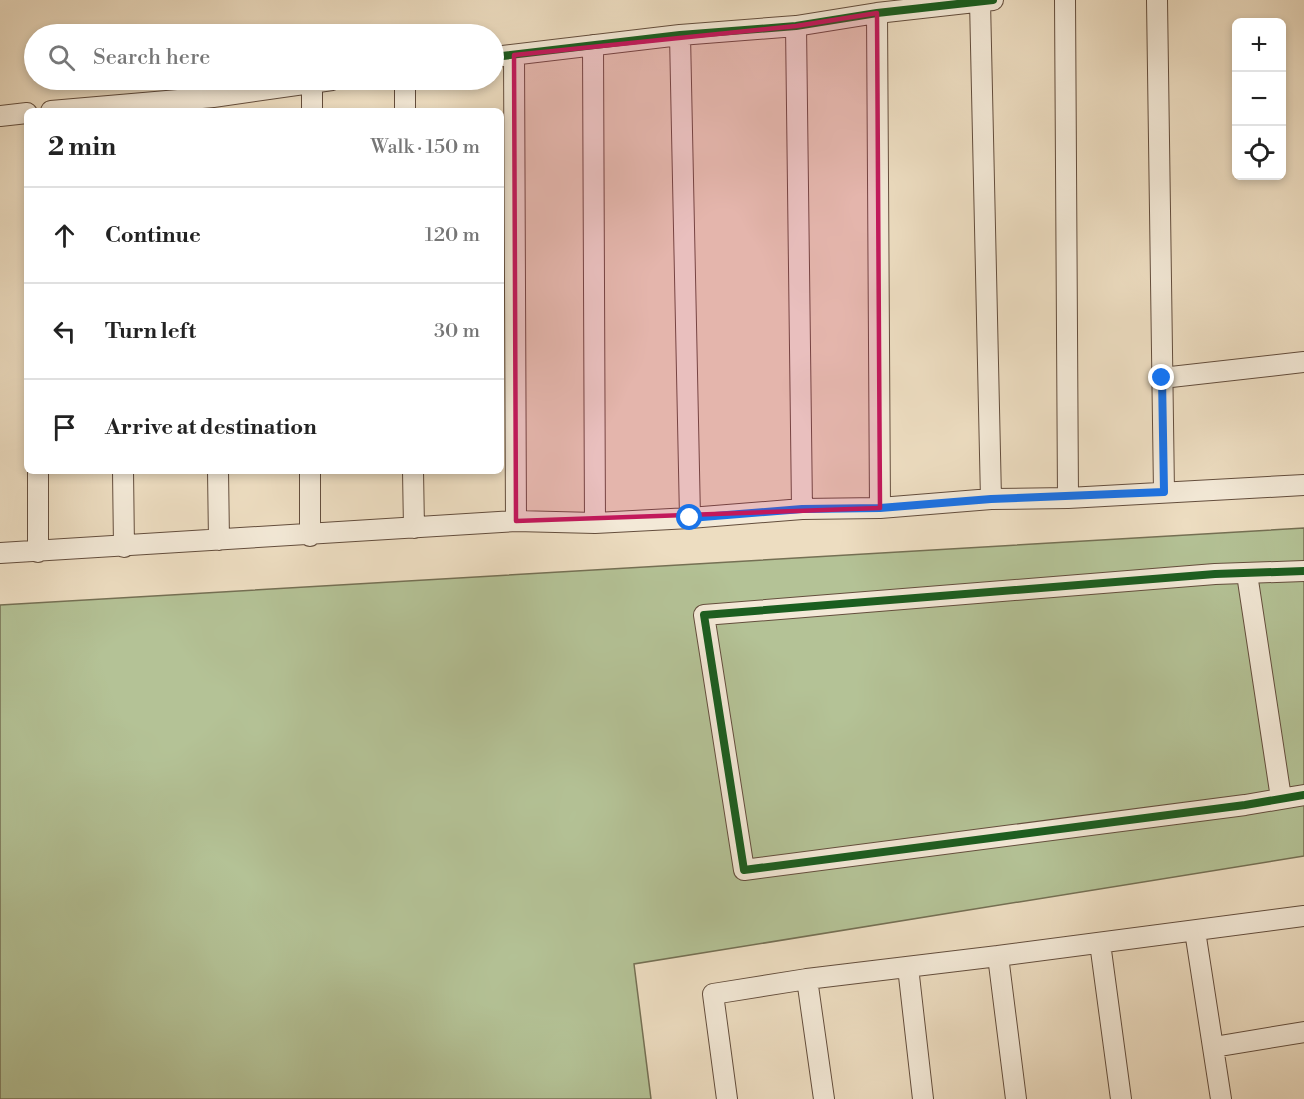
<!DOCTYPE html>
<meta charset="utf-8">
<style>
:root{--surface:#fff;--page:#f6f6f6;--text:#222;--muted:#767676;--line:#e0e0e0}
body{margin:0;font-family:"Libre Bodoni",serif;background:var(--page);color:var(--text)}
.controls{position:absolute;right:18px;top:18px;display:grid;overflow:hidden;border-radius:9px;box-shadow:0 3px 9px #0003}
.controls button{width:54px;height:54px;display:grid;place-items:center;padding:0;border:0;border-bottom:2px solid var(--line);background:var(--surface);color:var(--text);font:30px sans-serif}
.stop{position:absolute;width:18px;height:18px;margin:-14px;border:4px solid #1a73e8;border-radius:50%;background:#fff}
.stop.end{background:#1a73e8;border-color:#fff;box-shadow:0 2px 6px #0008}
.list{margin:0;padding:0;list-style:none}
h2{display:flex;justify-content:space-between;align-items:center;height:78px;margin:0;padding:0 24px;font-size:26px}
h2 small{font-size:20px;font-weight:400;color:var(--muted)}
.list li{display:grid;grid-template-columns:39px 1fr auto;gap:18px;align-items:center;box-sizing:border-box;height:96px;padding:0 24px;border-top:2px solid var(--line)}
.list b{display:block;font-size:22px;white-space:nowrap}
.list em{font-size:20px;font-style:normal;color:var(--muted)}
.icon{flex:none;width:33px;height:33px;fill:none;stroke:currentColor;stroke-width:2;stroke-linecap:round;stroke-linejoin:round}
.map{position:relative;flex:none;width:1304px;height:1099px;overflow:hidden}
.search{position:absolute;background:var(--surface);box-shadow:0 3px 9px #0003;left:24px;top:24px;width:480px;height:66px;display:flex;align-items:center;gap:15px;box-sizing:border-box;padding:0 21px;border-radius:33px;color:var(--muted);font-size:22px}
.panel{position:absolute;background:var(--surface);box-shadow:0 3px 9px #0003;left:24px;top:108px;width:480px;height:366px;border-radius:9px}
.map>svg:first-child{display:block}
.green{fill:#b4c296;stroke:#757054;stroke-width:1.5}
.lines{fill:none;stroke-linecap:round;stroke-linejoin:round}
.street-casing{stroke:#644e3d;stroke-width:22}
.street{stroke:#f3e9d7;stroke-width:20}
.cycleway-casing{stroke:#f3e9d7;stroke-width:11}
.cycleway{stroke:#1b5e20;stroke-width:8}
.route{stroke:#1a73e8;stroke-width:8}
.marked{fill:#c2185b;fill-opacity:0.2;stroke:#c2185b;stroke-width:4.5;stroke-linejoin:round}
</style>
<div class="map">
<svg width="1304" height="1099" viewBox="0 0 1304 1099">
<rect width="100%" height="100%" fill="#edddc1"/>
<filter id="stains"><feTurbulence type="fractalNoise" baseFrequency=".00333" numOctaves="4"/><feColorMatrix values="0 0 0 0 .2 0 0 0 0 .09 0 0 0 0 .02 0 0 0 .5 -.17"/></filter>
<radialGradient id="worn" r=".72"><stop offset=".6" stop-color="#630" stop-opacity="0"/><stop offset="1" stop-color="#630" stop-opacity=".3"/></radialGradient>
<path class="green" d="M1304,528V856L634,964L651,1099H0V605Z"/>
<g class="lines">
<defs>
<path id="street" d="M1065,0L1068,498
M1157,0L1164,492
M980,1L991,499
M877,13L880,508
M796,26L802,509
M680,35L690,518
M593,45L595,523
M514,55L516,521
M494,57L680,35L796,26L877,13L993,0
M405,80V111
M51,111L213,97L332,80
M312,111V82
M0,116L27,113
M1162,378L1304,362
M38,471V552
M123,471L124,547
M218,471L219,540
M413,471L414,528
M310,536V471
M0,553L516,521L595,523L690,518L802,509L880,508L991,499L1068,498L1304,485
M1304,571L1215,574L704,615L744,870L1245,805L1304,795
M1247,574L1281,798
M1195,931L1221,1099
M1100,943L1121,1099
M998,956L1016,1099
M908,967L923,1099
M807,979L824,1099
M1214,1047L1304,1032
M727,1099L713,994L807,979L998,956L1304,916"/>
</defs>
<use href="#street" class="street-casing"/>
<use href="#street" class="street"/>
<defs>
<path id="cycleway" d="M494,57L680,35L796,26L877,13L993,0
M1304,571L1215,574L704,615L744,870L1245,805L1304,795"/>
</defs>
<use href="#cycleway" class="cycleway-casing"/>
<use href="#cycleway" class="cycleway"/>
</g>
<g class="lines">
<path class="route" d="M690,518L802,509L880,508L991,499L1164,492L1162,378"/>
</g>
<path class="marked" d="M877,13L880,508L516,521L514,55L796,26Z"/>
<rect width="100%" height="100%" filter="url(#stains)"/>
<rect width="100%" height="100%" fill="url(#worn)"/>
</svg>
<div class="controls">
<button>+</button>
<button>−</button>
<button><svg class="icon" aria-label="locate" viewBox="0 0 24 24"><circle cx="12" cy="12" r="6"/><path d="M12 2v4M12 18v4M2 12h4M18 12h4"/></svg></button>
</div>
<div class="stop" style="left:690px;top:518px"></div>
<div class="stop end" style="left:1162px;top:378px"></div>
<div class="search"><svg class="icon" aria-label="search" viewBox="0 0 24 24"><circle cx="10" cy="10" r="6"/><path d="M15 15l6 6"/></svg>Search here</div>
<section class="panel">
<h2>2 min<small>Walk · 150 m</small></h2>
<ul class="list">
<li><svg class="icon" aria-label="ahead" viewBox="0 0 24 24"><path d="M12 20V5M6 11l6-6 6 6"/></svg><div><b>Continue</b></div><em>120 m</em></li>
<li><svg class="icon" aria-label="left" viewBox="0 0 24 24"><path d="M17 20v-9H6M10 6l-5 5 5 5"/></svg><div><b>Turn left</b></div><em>30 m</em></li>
<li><svg class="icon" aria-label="arrive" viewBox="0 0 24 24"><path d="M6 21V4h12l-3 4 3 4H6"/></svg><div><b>Arrive at destination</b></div></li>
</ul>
</section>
</div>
